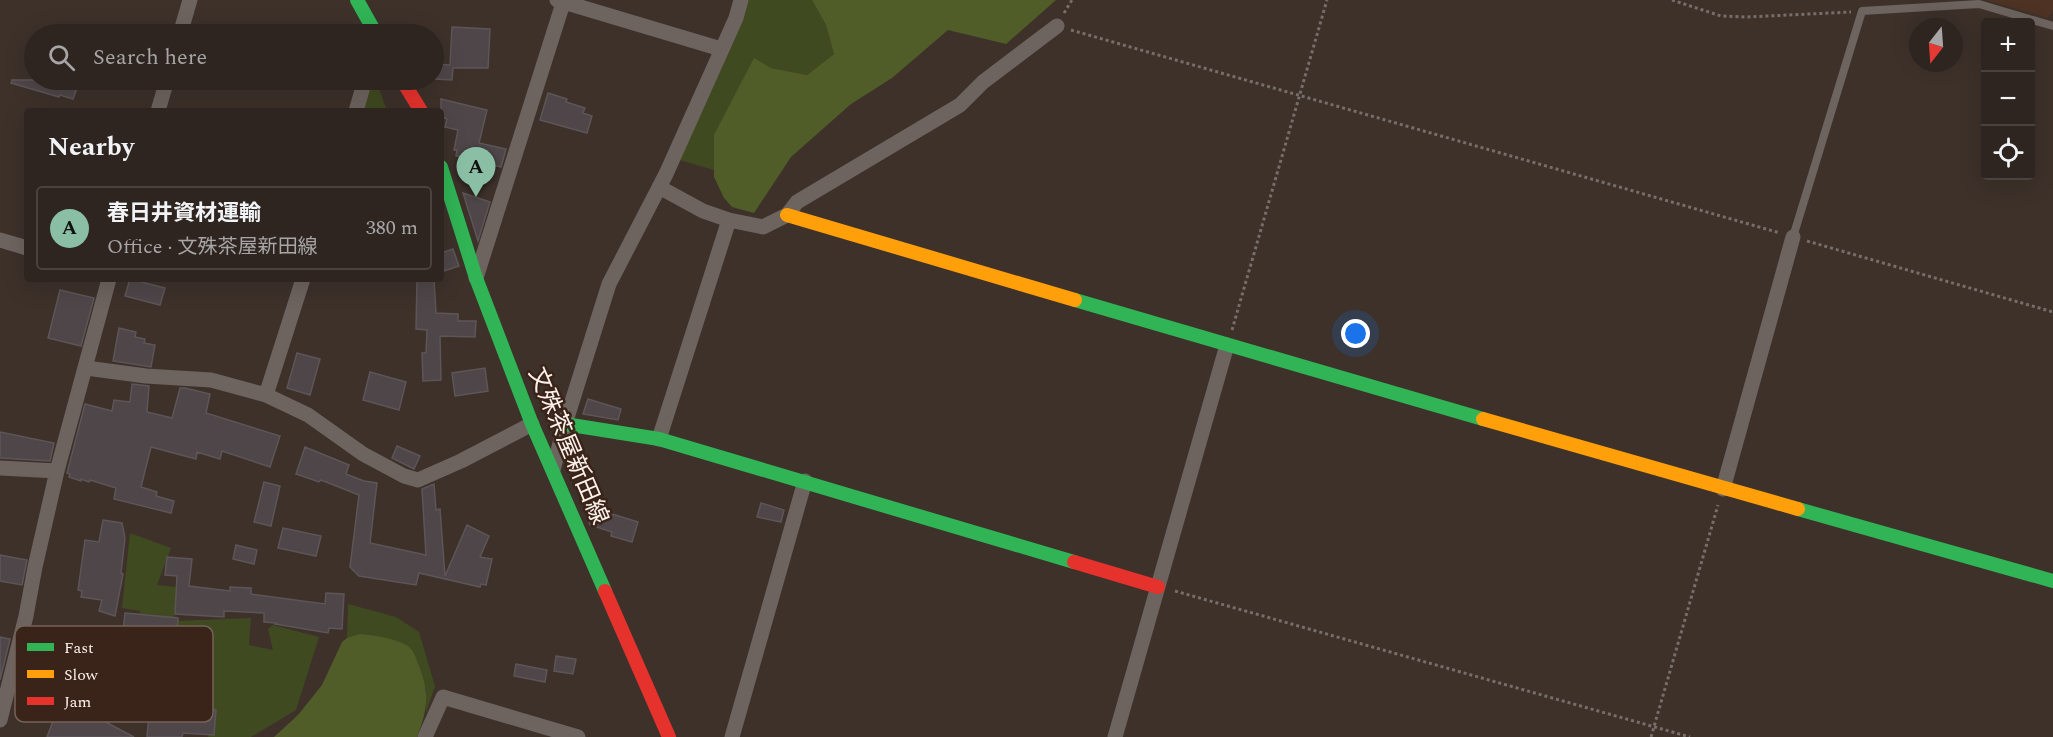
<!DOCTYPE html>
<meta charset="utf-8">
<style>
:root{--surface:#2e2520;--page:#362d29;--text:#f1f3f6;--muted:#a7a5a5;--line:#49423e;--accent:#8abfa5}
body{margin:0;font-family:Spectral,"Noto Sans JP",serif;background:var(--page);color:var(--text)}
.controls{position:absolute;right:18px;top:18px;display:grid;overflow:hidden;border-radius:6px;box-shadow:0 6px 24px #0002}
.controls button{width:54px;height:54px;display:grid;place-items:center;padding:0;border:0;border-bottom:2px solid var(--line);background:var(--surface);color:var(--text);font:30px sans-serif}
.compass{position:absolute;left:1909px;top:18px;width:54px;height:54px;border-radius:50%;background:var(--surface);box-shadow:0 6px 24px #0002;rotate:197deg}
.you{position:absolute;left:1356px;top:334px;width:21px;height:21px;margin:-15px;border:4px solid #fff;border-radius:50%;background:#1a73e8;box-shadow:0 0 0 9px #1a73e833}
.badge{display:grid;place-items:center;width:39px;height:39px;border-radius:50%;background:var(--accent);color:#111;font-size:20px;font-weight:700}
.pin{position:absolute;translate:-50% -50px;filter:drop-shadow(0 2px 3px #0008)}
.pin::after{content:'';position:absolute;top:32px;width:21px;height:18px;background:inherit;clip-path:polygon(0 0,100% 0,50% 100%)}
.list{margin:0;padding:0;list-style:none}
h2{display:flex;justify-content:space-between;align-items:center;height:78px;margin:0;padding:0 24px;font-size:26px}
h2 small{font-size:20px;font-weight:400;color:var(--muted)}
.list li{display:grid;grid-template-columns:39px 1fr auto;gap:18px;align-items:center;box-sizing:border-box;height:84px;margin:0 12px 12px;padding:0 12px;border:2px solid var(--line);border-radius:6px}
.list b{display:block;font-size:22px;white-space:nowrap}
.list p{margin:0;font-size:20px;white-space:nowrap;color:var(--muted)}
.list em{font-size:20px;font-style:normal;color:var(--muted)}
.icon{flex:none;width:33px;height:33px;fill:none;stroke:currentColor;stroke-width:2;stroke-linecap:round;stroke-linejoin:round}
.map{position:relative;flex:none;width:2053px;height:737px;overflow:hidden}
.search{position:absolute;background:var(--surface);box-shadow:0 6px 24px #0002;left:24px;top:24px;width:420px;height:66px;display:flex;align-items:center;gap:15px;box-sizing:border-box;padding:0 21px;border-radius:33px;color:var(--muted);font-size:22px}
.panel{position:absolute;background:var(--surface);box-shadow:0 6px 24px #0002;left:24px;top:108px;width:420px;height:174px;border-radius:6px}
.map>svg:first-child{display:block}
.built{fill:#4e3325}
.green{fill:#404a20}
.forest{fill:#505d28}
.building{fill:#4e4648;stroke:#5d5557;stroke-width:1.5}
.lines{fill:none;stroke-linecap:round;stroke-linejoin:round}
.path{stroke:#776e6a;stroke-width:3;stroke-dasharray:3 3;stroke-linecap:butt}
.lane{stroke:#6d635f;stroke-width:8}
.street{stroke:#6d635f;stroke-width:15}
.fast{stroke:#30b455;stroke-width:14}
.slow{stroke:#ff9f0a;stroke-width:14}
.jam{stroke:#e5322d;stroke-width:14}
.labels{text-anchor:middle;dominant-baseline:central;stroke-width:5;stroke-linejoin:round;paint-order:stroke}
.street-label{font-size:24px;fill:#fef2eb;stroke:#3a2419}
.key{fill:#3a2419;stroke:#756258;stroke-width:1.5}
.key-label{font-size:16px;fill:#fef2eb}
</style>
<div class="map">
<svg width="2053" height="737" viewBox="0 0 2053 737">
<rect width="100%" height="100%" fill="#3d312a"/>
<path class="built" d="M1986,0H2053V11L2048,18Z"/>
<path class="green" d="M746,0H812L826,25L834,54L807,75L771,68L714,135V170L680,160Z
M372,80H376L387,111H362Z
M130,533L171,548L157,585L177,587L174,621L251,618L249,645L273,650L268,629L273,625L319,637L296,710L251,737H208L213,707L176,703L177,678L182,653L139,643L140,611L122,608Z
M348,604L396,617L419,632L435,686L426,713V688L359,634L347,638Z"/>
<path class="forest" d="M812,0H1056L1006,44L948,30L892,78L851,104L791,157L754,213L732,207L724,198L714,177V135L754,58L771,68L807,75L834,54L826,25Z
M359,634C372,635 400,639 409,647C414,651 416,658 418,664C430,692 428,709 417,737H274L298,715L322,685L342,642L347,638Z"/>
<path class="building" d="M452,27L490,29L488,68H453L452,80L434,79V64L450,65Z
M12,80H80L73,99L60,95L59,97L11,83Z
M548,93L567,99L566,102L585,108L583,113L592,116L587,133L540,120Z
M441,99L487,110L479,143L506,149L501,167L456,156L457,150H454L458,130L445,127L447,119L441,117Z
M463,193L490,202L478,241Z
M453,249L459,266L444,271L441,253Z
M130,279L165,288L160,305L125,296Z
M417,280H434L436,313L458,314V321H476L475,337L440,336L441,380L423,381L422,353H426L427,330L416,329Z
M60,290L94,298L81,346L48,338Z
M119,328L136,332L135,337L145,339L144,343L155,345L151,367L113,361Z
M297,353L320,359L310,395L287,388Z
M485,368L488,391L455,396L452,373Z
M370,372L406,382L399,410L363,400Z
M132,384L149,386L147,412L172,418L180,388H185L210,394L206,413L280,436L270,467L222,451L220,459L197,452L196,459L151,447L141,487L157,492L156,496L174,501L171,513L114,499L116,488L90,480L89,482L81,479V481L69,477L70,474L67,473L85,404L112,411L114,400L130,402Z
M588,399L621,409L618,420L583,414Z
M0,432L54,443L50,461L0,458Z
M397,446L420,456L414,469L392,458Z
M305,447L349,465L346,474L364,481L377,483L370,543L426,555L422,489L434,484L436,510L440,509L445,576L467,525L489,536L480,557L492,559L486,585L481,584L480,587L419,573L416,585L359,576L350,567L359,495L321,480L319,482L296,474Z
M264,482L280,486L271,526L254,522Z
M761,503L784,510L781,522L757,517Z
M593,508L638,522L632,542L611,536L612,532L590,525L589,522Z
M103,520L122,523L125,538L121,573L123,574L115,616L99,611L102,600L81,597L82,591L78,590L85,540L99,542Z
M283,528L321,536L316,556L278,548Z
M236,545L257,550L254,564L233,559Z
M0,555L27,560L22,585L0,581Z
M167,557L192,559L189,586L230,591V587L251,588V594L325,604L326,593L344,594L342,629L329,628L328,633L275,624L276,623L264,622V613L224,611V617L175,614L177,576L165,575Z
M125,613L178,618L177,641H172L169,674L196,675L193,708L216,710L214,735L183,733L182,737H147L149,714L77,707L134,737H47L59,705L16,697L23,667L117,683L116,688L142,690L145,661L120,658Z
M0,637L10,639L0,680Z
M556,656L576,659L573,674L554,671Z
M516,664L547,670L545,682L514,676Z"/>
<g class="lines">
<path class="path" d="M1672,0L1721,16L1747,17L1851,12
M1064,13L1072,0
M1071,30L1780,233
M1807,241L2053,312
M1232,330L1327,0
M1175,591L1690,737
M1651,737L1718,505"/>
<path class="lane" d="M1793,237L1862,11L1979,4L2053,26"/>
<path class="street" d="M557,0L721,49
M180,34L190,0
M158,111L167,80
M356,111L365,80
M659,187L703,211L729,220L763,227L787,215L797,202L960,105L983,82L1057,26
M0,240L27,248
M476,278L564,0
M86,368L146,376L211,380L266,395L308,415L363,454L404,476L418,480L461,461L532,424
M266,395L303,279
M659,439L729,220
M0,468L57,471
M553,470L565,424L609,284L666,174L736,18L741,0
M1723,489L1793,237
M0,720L26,616L35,567L57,471L109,279
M425,737L443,697L578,737
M732,737L805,481
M1115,737L1227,345"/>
<path class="fast" d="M357,0L376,34
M441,167L476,278L532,424L605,591
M1075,300L1483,419
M565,424L659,439L1074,562
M1798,509L2053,581"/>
<path class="slow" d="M787,215L1075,300
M1483,419L1798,509"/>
<path class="jam" d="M402,80L421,111
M1074,562L1158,587
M605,591L669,737"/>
</g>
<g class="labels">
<g class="street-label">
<text transform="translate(568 446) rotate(67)">文殊茶屋新田線</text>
</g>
</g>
<rect x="15" y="626" width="198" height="96" rx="9" class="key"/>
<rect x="27" y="643" width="27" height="8" fill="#30b455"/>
<rect x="27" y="670" width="27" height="8" fill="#ff9f0a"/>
<rect x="27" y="697" width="27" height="8" fill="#e5322d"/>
<g class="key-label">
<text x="64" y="653">Fast</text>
<text x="64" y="680">Slow</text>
<text x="64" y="707">Jam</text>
</g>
</svg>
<div class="controls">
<button>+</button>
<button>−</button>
<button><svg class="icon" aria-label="locate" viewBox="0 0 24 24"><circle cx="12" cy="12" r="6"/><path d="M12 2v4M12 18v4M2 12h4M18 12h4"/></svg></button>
</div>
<svg class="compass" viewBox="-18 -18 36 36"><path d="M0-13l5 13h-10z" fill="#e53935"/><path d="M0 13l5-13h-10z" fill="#a7a5a5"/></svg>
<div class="you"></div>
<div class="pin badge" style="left:476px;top:197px">A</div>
<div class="search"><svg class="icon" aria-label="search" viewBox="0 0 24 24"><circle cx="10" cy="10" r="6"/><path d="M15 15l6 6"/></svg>Search here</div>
<section class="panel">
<h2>Nearby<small></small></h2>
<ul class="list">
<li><span class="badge">A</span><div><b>春日井資材運輸</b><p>Office · 文殊茶屋新田線</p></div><em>380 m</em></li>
</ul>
</section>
</div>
